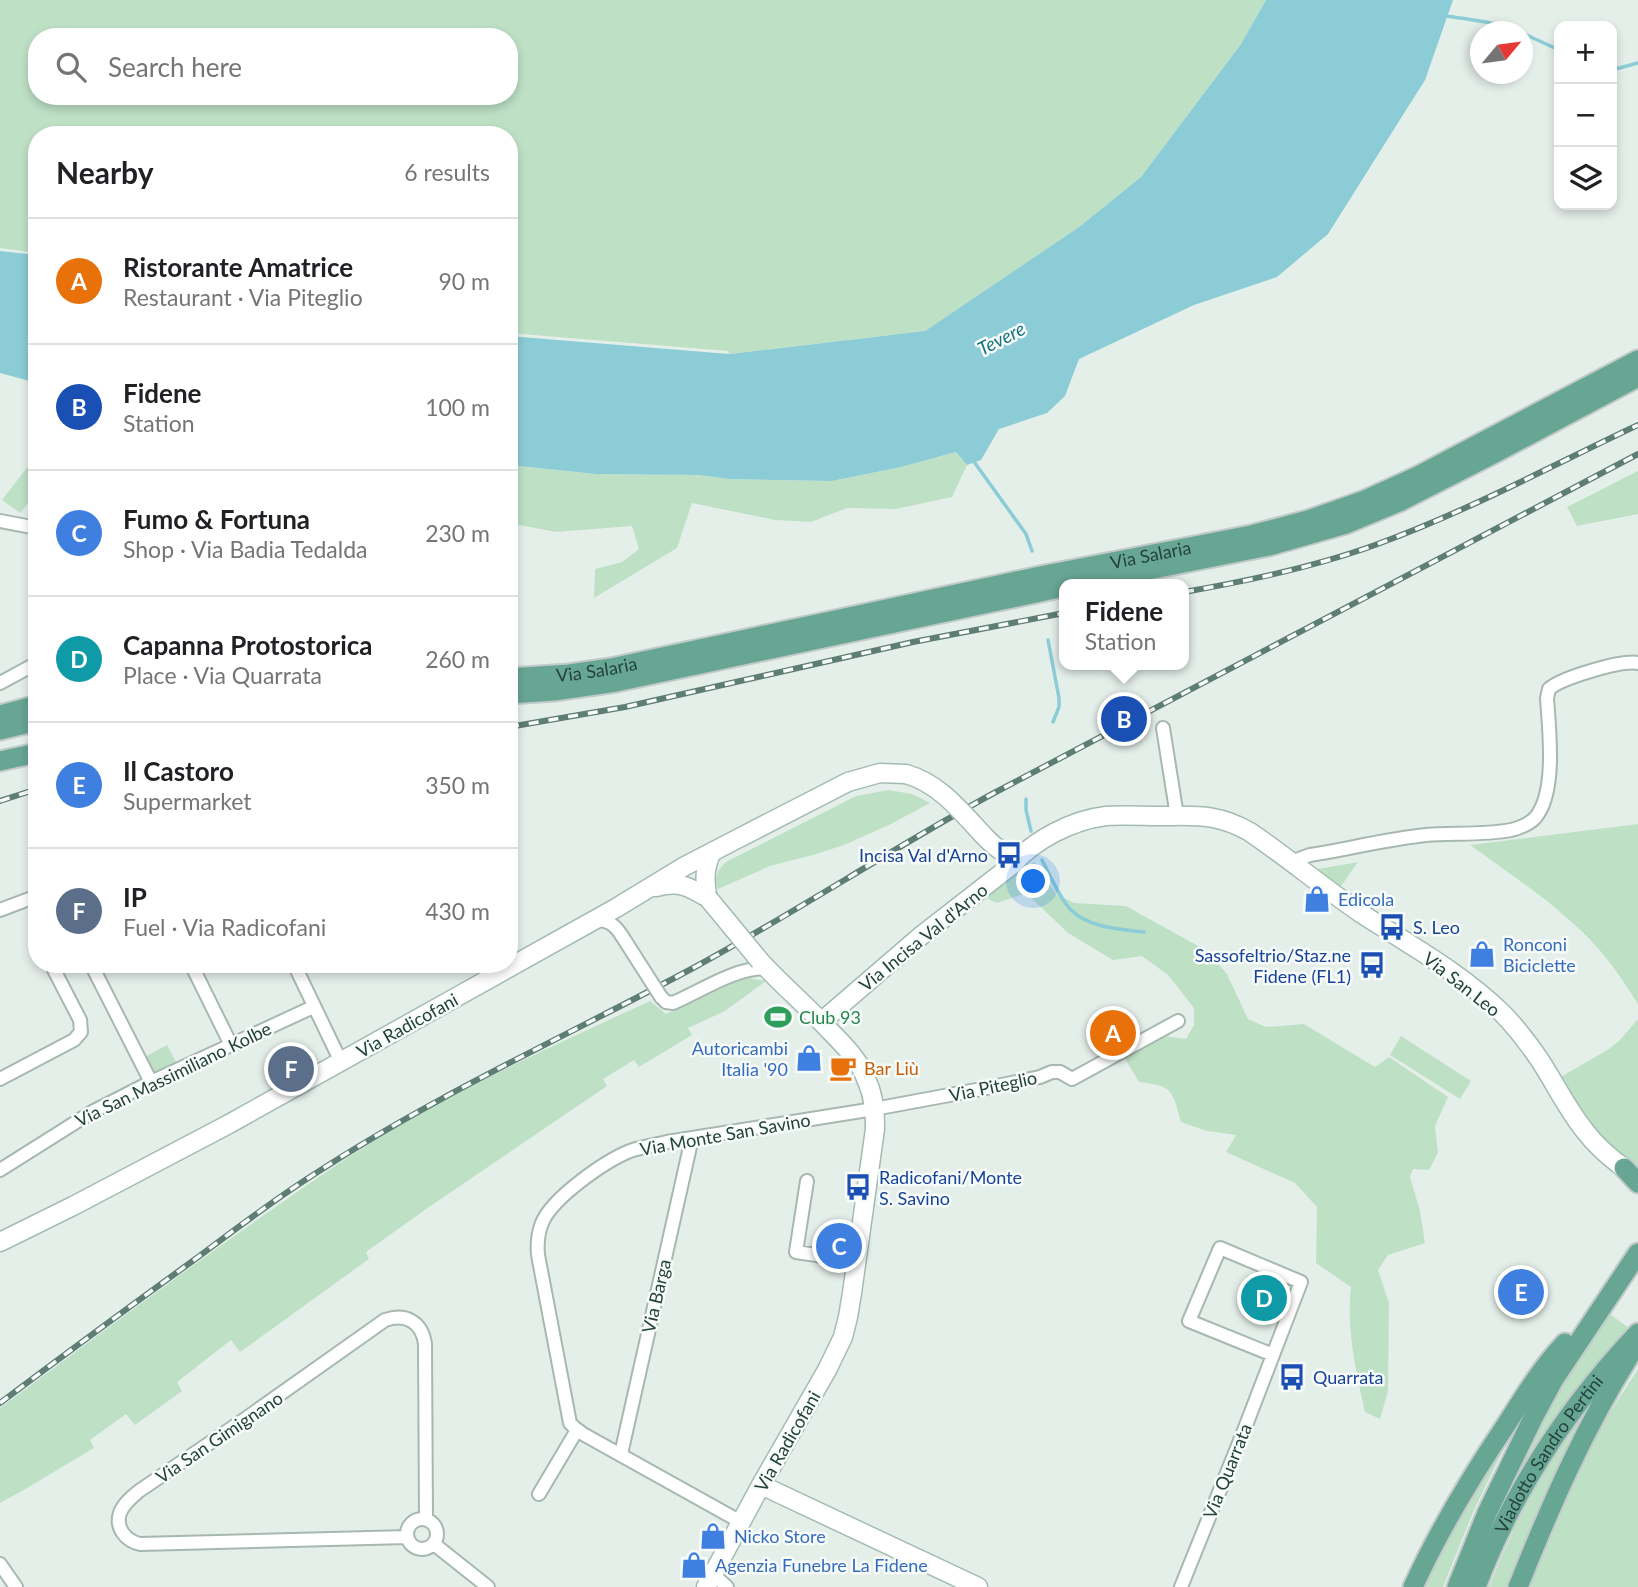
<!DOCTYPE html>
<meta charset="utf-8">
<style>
:root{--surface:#fff;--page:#f2f2f2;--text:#202124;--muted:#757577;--line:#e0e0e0;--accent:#814a3d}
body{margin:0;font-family:Lato,sans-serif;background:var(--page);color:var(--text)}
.controls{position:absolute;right:21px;top:21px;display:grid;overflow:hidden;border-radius:14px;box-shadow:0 4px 10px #0003}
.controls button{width:63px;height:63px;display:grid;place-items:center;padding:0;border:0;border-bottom:2px solid var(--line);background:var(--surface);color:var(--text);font:35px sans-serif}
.compass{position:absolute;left:1470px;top:21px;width:63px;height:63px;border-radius:50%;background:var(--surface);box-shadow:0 4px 10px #0003;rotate:61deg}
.you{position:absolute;left:1034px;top:882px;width:24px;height:24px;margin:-18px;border:5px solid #fff;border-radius:50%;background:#1a73e8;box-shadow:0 0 0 10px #1a73e833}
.badge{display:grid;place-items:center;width:46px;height:46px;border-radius:50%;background:var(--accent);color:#fff;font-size:23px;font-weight:700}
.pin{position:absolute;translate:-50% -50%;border:4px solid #fff;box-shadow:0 2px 7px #0006}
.popup{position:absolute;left:1059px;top:579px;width:130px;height:91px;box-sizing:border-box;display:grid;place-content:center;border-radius:14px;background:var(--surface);filter:drop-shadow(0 2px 5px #0005);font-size:23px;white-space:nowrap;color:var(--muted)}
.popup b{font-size:26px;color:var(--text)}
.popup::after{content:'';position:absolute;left:50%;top:100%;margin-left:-14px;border:14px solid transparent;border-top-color:var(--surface)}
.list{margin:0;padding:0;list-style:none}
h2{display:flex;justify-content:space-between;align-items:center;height:91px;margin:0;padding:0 28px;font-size:30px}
h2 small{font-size:23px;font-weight:400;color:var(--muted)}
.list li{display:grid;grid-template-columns:46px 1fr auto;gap:21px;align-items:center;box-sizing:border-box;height:126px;padding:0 28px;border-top:2px solid var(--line)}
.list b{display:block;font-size:26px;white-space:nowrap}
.list p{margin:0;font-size:23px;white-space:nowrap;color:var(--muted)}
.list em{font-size:23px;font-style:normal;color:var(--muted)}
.icon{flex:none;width:38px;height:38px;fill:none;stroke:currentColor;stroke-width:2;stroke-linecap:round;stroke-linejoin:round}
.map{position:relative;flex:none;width:1638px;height:1587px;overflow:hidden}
.search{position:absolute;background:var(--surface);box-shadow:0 4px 10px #0003;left:28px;top:28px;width:490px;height:77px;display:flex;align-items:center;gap:18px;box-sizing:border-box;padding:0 24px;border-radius:28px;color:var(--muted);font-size:26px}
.panel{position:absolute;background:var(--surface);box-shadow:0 4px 10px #0003;left:28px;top:126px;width:490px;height:847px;border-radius:28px}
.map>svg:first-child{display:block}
.green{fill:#bee1c6;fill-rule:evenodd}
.water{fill:#8cccd6}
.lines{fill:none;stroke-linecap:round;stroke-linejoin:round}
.stream{stroke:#8cccd6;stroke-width:3.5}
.street-casing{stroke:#a7b8b1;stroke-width:16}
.secondary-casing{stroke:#a3bbb2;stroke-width:21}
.primary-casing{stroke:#c1cac8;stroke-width:23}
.street{stroke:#fff;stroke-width:12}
.secondary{stroke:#fff;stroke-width:18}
.primary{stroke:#68a694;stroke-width:19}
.rail-casing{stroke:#5e7d74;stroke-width:6}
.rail{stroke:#f7fbf9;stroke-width:3.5;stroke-dasharray:10;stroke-linecap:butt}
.street-bridge-casing{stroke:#a7b8b1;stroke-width:16;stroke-linecap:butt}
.secondary-bridge-casing{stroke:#a3bbb2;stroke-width:21;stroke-linecap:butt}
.street-bridge{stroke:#fff;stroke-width:12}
.secondary-bridge{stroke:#fff;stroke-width:18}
.labels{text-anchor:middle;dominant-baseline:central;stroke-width:5;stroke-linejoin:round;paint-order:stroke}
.street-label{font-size:18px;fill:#234239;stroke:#f7fbf9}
.transit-label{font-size:18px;fill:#164399;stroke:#f7fbf9;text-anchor:start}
.shop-label{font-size:18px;fill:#366cbe;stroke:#f7fbf9;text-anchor:start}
.leisure-label{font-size:18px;fill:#27864d;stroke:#f7fbf9;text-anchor:start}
.food-label{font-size:18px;fill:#c56008;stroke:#f7fbf9;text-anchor:start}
.water-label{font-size:19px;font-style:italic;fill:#1a7482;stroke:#f7fbf9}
</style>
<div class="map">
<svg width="1638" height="1587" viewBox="0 0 1638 1587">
<rect width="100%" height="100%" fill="#e5efea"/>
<path class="green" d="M0,0H1266L1241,44L1141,177L1079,227L925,331L729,354L728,351L509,333V135H37V253L0,248ZM37,37H509V96H37Z
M956,452L967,465L952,497L896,509L847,508L811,522L775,520L692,503L677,548L594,598L595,569L622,562L639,549L632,526L556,532L509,523V465L596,474L698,475L729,479L832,481L901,467Z
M36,456L37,492L20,513L2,500Z
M1638,471V514L1577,526L1567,507Z
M888,790L912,794L930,803L891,824L844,845L813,855L770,866L718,889C713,878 718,869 726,862L856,796Z
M1638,824V1004C1628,989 1619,974 1607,959C1570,913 1518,880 1470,845Z
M1035,862L1056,894L1074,903L1126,906L1207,951L1227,974L1248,1019L1266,1027L1304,1024L1375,1067L1389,1057L1448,1097L1435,1126L1438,1153L1429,1170L1413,1169L1410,1177L1420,1211L1425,1243L1388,1255L1378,1270L1389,1303L1388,1391L1380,1419L1365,1412C1356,1372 1346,1329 1351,1287L1316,1263L1317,1207L1295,1183L1226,1152L1236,1135L1207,1131L1181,1122C1172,1090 1173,1086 1139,1082L1124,1057L1164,1036L1186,1039L1194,1025V1008L1168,975L1142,956L1113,960L1068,933L1026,893L997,903L988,899L991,882L1006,878Z
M1358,862L1339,889L1312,870Z
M749,978L766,981L725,1011L688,1028L692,1035L639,1067L634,1060L603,1079L607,1086L429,1207L366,1252L369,1259L240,1352L231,1340L177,1382L182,1391L135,1425L126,1414L90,1440L94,1448L22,1491L0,1503V1408C85,1345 170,1281 257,1220C297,1192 338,1163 380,1137C466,1085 559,1043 650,1001L666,1014L726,985Z
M1638,1019V1167C1600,1151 1580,1112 1557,1079L1609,1049L1620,1040Z
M1401,1036L1471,1081L1460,1099L1390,1055Z
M167,1045L177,1064L152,1076L143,1058Z
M1607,1312L1629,1328L1583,1380L1542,1443L1471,1574L1492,1519L1553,1397Z
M1638,1369V1587H1529L1573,1486L1603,1423Z
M1583,1416L1588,1420L1511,1587H1489C1512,1529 1543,1464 1583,1416Z
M1501,1442L1506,1444L1474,1510L1443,1587H1419Z"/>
<path class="water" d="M1266,0H1453L1425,80L1328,234L1277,277L1194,305L1079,359L1065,396L1047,413L999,429L981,460L967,465L956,452L901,467L832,481L729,479L698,475L596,474L509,465V336L729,354L925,331L1079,227L1141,177L1241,44Z
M0,251L37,255V383L0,373Z"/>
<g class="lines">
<path class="stream" d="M1447,16C1471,20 1497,22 1519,32
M1522,33L1559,50
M1612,70L1638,63
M972,459L1026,534L1032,551
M1048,640L1059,698V707L1053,722
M1026,799V810L1031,831
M1042,860C1050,875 1059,897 1070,909C1088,928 1120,929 1144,932"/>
<defs>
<path id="street" d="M0,521L37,528
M0,683L37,663
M1163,728L1177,816
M1295,865L1299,859L1310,855C1348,849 1387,839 1426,835C1452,833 1486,835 1511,830C1519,828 1529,824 1535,818C1557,793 1549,729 1547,698L1549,689C1561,678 1621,660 1638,663
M0,910L37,896
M594,920C608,919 615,925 622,936
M91,964L151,1082
M191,964L231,1045
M294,964L341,1062
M661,997L666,1002L673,1003C703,990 734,968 767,968
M0,1079L74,1040L81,1032L80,1020L51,964
M0,1170L92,1112L151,1082L313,1007
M807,1181L796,1252L857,1261
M621,1454L692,1138
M539,1494L577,1430
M407 1534a15 15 0 1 1 30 0a15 15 0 1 1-30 0Z
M741,1522L583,1434L575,1428L570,1423L538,1255C537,1244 538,1233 542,1223C552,1198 605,1161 630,1151C642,1147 655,1145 667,1142L874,1109L987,1088L1040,1077L1052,1072H1060L1072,1079L1178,1021
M407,1537L140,1544C126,1541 115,1528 120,1513C123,1504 132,1497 139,1491L245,1419L385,1320C406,1313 422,1322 425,1344L426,1519
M434,1544L488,1587
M0,1564L16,1587
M713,1574L727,1587
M1181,1587L1243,1433L1301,1282L1220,1248L1189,1321L1273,1355"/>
<path id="secondary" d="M986,838C997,849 1007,858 1023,853
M656,887C679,881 688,886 708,898
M708,898C704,882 704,867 712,852
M821,1022L922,935L1012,865C1034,840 1072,820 1106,816C1124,815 1143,816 1161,816C1196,816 1217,813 1250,832C1288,858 1324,888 1362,914C1410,945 1461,973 1502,1013C1516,1027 1528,1043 1539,1059C1555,1083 1567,1109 1585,1131C1596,1146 1609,1157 1624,1168
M0,1242L73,1206L229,1124L616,908L685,866L741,837L848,782L880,773L906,774
M761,1485L978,1587
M706,1587L761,1485L827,1370L843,1337L848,1317L852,1293L875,1129C875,1112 874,1097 867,1081C860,1061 844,1045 829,1030C807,1006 782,985 760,961"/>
<g id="primary">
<path d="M1078,584L1269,546L1346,524L1399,502L1497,452L1638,377"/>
<path id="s1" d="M509,678L569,674L611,668L1045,575L1251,535L1308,520L1365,500L1418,476L1638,360"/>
<path d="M509,694L554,691L616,682L1064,587"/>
<path d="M0,715L37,705"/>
<path d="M0,730L37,721"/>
<path d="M0,761L37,753"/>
<path d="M1624,1168L1638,1183"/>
<path d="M1413,1587C1439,1530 1471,1477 1506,1425C1524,1397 1542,1367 1565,1343"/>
<path d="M1457,1587L1487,1513L1533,1418L1554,1379L1638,1253"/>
<path id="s2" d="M1476,1587C1512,1492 1568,1407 1638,1333"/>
<path d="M1518,1587C1550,1507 1585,1426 1632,1352"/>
</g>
</defs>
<use href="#street" class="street-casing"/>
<use href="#secondary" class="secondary-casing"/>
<use href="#primary" class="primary-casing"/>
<use href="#street" class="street"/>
<use href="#secondary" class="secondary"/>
<use href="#primary" class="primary"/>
<defs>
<path id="rail" d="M1184,592C1248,581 1314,567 1375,545C1466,512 1551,466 1638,425
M509,727L625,707L913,642L1064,613
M0,801L37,789
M0,1403C64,1355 129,1307 194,1260C233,1231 272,1201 313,1175C435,1095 567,1036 695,967C796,912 893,848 994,793L1638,454"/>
</defs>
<use href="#rail" class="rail-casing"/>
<use href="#rail" class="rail"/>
<defs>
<path id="street-bridge" d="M622,936L661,997"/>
<path id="secondary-bridge" d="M906,774C941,784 962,813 986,838
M708,898L760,961"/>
</defs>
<use href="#street-bridge" class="street-bridge-casing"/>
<use href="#secondary-bridge" class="secondary-bridge-casing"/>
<use href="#street-bridge" class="street-bridge"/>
<use href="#secondary-bridge" class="secondary-bridge"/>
</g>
<defs>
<symbol id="bus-bare" viewBox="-9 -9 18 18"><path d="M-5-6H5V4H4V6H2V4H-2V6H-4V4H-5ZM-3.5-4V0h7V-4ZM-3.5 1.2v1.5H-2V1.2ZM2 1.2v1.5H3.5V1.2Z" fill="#1a4fb4" stroke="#f7fbf9" stroke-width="2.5" paint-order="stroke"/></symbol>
<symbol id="shop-bare" viewBox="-9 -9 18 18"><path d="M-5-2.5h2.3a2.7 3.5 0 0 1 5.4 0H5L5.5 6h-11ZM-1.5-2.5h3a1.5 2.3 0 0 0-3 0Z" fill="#3f7fe0" stroke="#f7fbf9" stroke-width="2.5" paint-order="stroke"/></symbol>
<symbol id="stadium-bare" viewBox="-9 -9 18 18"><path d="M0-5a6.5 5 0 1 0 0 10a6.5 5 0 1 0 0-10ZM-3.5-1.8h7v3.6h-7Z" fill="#2e9e5b" stroke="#f7fbf9" stroke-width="2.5" paint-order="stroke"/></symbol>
<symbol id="cafe-bare" viewBox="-9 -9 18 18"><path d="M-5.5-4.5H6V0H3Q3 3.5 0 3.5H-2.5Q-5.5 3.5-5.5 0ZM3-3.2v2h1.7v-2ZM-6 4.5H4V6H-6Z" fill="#e8710a" stroke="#f7fbf9" stroke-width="2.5" paint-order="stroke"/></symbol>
</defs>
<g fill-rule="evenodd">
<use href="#bus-bare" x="990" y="836" width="38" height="38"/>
<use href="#shop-bare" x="1298" y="880" width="38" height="38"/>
<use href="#bus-bare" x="1373" y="908" width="38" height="38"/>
<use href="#shop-bare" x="1463" y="935" width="38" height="38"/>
<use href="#bus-bare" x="1353" y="946" width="38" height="38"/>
<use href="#stadium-bare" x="759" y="998" width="38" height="38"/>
<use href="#shop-bare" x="790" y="1039" width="38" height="38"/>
<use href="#cafe-bare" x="824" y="1049" width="38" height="38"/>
<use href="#bus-bare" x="839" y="1168" width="38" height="38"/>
<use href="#bus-bare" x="1273" y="1358" width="38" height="38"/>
<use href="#shop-bare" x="694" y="1517" width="38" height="38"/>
<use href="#shop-bare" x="675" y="1546" width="38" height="38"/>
</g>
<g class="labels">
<g class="street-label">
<text stroke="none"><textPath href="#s1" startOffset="654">Via Salaria</textPath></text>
<text stroke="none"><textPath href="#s1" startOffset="88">Via Salaria</textPath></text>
<text transform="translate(923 937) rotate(-39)">Via Incisa Val d'Arno</text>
<text transform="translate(1462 984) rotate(38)">Via San Leo</text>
<text transform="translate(407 1025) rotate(-29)">Via Radicofani</text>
<text transform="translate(173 1074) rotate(-26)">Via San Massimiliano Kolbe</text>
<text transform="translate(993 1086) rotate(-12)">Via Piteglio</text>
<text transform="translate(725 1134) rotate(-10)">Via Monte San Savino</text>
<text transform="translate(656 1296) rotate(-77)">Via Barga</text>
<text transform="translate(219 1437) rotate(-34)">Via San Gimignano</text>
<text transform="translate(787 1441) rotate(-60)">Via Radicofani</text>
<text stroke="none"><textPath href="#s2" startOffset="152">Viadotto Sandro Pertini</textPath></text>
<text transform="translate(1227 1471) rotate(-68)">Via Quarrata</text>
</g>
<g class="transit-label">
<text x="988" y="855" text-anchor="end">Incisa Val d'Arno</text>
<text x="1413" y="927">S. Leo</text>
<text x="1351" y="955" text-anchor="end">Sassofeltrio/Staz.ne<tspan x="1351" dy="21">Fidene (FL1)</tspan></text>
<text x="879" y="1177">Radicofani/Monte<tspan x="879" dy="21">S. Savino</tspan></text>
<text x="1313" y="1377">Quarrata</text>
</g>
<g class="shop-label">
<text x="1338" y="899">Edicola</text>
<text x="1503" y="944">Ronconi<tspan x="1503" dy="21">Biciclette</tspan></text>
<text x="788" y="1048" text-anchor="end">Autoricambi<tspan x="788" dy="21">Italia '90</tspan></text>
<text x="734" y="1536">Nicko Store</text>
<text x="715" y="1565">Agenzia Funebre La Fidene</text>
</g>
<g class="leisure-label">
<text x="799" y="1017">Club 93</text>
</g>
<g class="food-label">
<text x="864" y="1068">Bar Liù</text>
</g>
<g class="water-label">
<text transform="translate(1001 338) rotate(-27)">Tevere</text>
</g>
</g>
</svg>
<div class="controls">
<button>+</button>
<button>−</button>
<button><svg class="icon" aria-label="layers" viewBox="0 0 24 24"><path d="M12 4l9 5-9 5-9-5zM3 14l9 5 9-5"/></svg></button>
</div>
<svg class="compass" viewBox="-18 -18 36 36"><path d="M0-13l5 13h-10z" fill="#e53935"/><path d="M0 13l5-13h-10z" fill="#757577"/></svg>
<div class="you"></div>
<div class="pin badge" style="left:1113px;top:1033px;background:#e8710a">A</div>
<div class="pin badge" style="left:1124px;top:719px;background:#1a4fb4">B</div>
<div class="popup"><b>Fidene</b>Station</div>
<div class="pin badge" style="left:839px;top:1246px;background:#3f7fe0">C</div>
<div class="pin badge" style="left:1264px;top:1298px;background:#0f9aa8">D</div>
<div class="pin badge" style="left:1521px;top:1292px;background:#3f7fe0">E</div>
<div class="pin badge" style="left:291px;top:1069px;background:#5c6f8a">F</div>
<div class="search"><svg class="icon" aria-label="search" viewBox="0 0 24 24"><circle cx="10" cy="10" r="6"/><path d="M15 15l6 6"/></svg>Search here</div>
<section class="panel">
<h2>Nearby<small>6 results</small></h2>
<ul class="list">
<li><span class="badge" style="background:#e8710a">A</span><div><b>Ristorante Amatrice</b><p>Restaurant · Via Piteglio</p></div><em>90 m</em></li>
<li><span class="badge" style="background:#1a4fb4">B</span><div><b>Fidene</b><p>Station</p></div><em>100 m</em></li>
<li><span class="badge" style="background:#3f7fe0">C</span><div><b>Fumo &amp; Fortuna</b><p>Shop · Via Badia Tedalda</p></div><em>230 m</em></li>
<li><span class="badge" style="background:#0f9aa8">D</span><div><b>Capanna Protostorica</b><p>Place · Via Quarrata</p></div><em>260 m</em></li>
<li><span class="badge" style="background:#3f7fe0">E</span><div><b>Il Castoro</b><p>Supermarket</p></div><em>350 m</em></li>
<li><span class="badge" style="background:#5c6f8a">F</span><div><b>IP</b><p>Fuel · Via Radicofani</p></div><em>430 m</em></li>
</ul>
</section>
</div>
